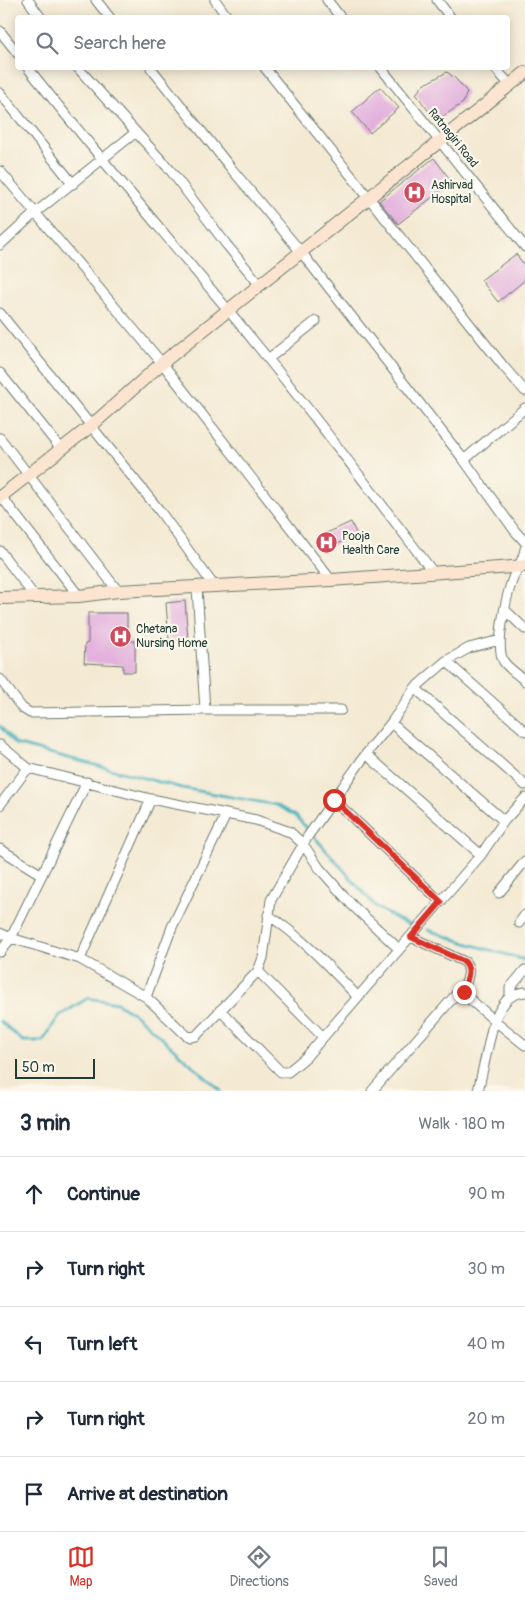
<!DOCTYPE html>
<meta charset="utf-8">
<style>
:root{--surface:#fff;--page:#f2f2f3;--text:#1f2937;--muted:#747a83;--line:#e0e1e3;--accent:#d93025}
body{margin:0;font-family:Pangolin,sans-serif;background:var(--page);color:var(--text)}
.scale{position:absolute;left:15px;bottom:12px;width:80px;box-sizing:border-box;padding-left:5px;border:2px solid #1f3d34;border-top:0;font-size:14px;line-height:18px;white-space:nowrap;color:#1f3d34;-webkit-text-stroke:4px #fbf7ec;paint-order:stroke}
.stop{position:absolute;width:15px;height:15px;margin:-11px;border:4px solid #d93025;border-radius:50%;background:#fff}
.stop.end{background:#d93025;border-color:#fff;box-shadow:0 1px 5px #0008}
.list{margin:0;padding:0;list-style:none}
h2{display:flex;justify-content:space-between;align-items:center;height:65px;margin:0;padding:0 20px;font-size:21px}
h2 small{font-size:16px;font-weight:400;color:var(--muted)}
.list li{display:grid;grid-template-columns:32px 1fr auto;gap:15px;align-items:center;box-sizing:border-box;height:75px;padding:0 20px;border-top:1px solid var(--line)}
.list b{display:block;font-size:19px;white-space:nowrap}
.list em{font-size:16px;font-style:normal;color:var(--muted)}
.icon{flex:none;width:28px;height:28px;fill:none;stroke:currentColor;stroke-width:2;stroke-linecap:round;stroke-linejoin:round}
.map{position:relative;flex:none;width:525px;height:1091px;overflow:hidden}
.search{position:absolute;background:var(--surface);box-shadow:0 2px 12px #0003;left:15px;right:15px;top:15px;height:55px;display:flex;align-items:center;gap:12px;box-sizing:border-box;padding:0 18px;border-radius:5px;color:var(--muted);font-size:19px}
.sheet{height:440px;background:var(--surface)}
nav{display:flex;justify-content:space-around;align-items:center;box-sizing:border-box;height:70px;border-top:1px solid var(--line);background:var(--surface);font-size:14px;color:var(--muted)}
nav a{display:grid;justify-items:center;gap:2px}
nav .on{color:var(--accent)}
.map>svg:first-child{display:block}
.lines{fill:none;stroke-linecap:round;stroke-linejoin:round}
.stream{stroke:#3eaeba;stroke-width:3}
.building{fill:#e3b1dd}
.street-casing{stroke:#6a7a6c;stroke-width:11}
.secondary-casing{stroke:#6a7a6c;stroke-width:14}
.street{stroke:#fff;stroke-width:9}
.secondary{stroke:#fce5d0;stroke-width:12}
.route{stroke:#d93025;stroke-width:6}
.labels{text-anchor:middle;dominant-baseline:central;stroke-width:4.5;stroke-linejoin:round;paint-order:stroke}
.street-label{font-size:12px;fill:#1f3d34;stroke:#fbf7ec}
.poi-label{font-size:12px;fill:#1f3d34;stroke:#fbf7ec;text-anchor:start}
</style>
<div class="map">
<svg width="525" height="1091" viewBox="0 0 525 1091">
<rect width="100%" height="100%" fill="#fbf7ec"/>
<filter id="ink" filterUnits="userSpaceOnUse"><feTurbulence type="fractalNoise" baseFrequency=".02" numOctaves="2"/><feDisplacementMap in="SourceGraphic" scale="10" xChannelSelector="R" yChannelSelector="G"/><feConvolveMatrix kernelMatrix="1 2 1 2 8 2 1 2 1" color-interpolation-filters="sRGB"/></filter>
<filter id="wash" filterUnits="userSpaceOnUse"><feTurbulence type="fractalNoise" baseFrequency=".0096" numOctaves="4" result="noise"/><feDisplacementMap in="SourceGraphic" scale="20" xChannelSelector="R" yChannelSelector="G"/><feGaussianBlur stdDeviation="1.12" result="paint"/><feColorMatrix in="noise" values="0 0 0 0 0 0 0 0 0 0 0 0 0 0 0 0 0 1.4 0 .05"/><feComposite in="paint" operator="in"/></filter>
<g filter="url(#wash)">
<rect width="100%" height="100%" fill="#f4ead4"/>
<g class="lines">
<path class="stream" d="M0,726L15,744L182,788L276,805L296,816L377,908L399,920L411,925
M428,930L466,943L525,960
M0,1021L23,1041H43L59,1016L88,998L117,1003L136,1015L221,1091"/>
</g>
<g id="blocks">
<path class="building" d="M447,72L456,79L467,92L463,103L436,121L416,94L423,85Z
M380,87L399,108L370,133L352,112Z
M434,158L452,182L398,224L379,201Z
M516,254L525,266V280L498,302L481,280Z
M351,522L357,535L326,549L320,536Z
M185,601L188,640L169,641L166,603Z
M88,613H127V641H135V672H123V665L84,663L85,644L88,643Z"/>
</g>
</g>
<g filter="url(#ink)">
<use href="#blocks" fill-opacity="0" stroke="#6a7a6c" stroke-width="1"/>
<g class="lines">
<defs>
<path id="street" d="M28,0L41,18
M96,0L110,18
M215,0L228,18
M327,0L341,18
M437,0L451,18
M0,31L18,54
M28,68C93,150 161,229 228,310C299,395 366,484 433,572
M78,68L171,171L226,244L260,285
M151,68L230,167L301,252L464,460L515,531L525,542
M265,68L504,367L525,391
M381,68L525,247
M495,68L510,85
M0,93L73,184
M0,171L162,363L331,580
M0,245L35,213L136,132
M0,313L159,510L214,586
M268,359L316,321
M0,373L61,449
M0,438L118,591
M464,460L525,408
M0,495L79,596
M525,549C524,559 517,568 513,578C507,594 494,647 504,662C509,669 519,675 525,681
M0,551L35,597
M197,588L205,710
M505,610L525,629
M446,661L525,731
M0,679L22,708L30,713L205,710H341
M415,688L525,785
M391,723L504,821
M0,745L28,768L151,799L256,820L290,832L303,844L320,869L352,905L399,949
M366,754L481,855
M334,800L441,902
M0,805L28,768
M0,849L42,875
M499,893L525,861
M268,915C302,937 330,968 358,997
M519,923L525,915
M0,933L11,938L80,959L146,997L186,1035L190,1037L196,1036L258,971L263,958L271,900L308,836L366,754L391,723L415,688L446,661L469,648L500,640
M411,937L465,962C473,972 465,981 464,992L466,996L494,1020L478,1091
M0,952L11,938L87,782
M80,959L151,799
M258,971L323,1037
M525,992C506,994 503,1005 494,1020L525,1045
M510,996V988L525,970
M146,997L172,927L226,815
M220,1010L281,1072H288L306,1057L481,855L504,821L525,798
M372,1091L465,984"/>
<path id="secondary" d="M0,497L91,426L162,363L525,73
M0,598L79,596L118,591L331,580L525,566"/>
</defs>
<use href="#street" class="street-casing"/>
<use href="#secondary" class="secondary-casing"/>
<use href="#street" class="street"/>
<use href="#secondary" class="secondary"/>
</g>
</g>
<g class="lines" filter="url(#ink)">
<path class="route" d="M334,800L441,902L411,937L465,962C473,972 465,981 464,992"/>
</g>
<defs>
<symbol id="hospital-disc" viewBox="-11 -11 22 22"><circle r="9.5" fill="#d1495b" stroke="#fbf7ec"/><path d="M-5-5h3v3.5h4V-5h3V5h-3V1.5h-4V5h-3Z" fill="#fff"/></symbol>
</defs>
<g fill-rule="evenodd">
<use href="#hospital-disc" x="402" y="180" width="25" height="25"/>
<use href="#hospital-disc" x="314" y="530" width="25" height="25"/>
<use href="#hospital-disc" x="108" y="624" width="25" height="25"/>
</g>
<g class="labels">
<g class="street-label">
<text transform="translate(453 138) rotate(51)">Ratnagiri Road</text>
</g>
<g class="poi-label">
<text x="431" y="185">Ashirvad<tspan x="431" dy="14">Hospital</tspan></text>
<text x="342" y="536">Pooja<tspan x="342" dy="14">Health Care</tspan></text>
<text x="136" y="629">Chetana<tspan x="136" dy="14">Nursing Home</tspan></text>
</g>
</g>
</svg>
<div class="scale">50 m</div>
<div class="stop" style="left:334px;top:800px"></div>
<div class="stop end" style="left:464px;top:992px"></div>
<div class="search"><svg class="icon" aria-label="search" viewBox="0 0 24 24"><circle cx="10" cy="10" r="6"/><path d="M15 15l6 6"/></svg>Search here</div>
</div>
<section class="sheet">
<h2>3 min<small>Walk · 180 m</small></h2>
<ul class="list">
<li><svg class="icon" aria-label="ahead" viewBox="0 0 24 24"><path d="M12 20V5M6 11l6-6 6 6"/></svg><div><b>Continue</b></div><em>90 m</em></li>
<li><svg class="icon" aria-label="right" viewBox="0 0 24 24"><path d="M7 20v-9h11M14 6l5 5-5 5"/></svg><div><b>Turn right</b></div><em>30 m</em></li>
<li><svg class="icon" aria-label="left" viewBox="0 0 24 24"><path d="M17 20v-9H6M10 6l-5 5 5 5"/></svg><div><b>Turn left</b></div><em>40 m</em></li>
<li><svg class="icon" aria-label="right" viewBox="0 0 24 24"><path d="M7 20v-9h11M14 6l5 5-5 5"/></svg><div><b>Turn right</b></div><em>20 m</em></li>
<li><svg class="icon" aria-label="arrive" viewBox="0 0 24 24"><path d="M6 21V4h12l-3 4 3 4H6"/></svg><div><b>Arrive at destination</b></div></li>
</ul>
</section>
<nav>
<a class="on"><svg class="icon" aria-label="map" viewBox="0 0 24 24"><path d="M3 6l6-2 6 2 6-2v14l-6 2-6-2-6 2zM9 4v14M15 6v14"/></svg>Map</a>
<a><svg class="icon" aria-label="directions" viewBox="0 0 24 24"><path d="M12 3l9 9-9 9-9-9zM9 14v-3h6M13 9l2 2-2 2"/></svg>Directions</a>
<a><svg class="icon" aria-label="saved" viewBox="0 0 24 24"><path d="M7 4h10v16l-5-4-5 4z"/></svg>Saved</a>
</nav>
